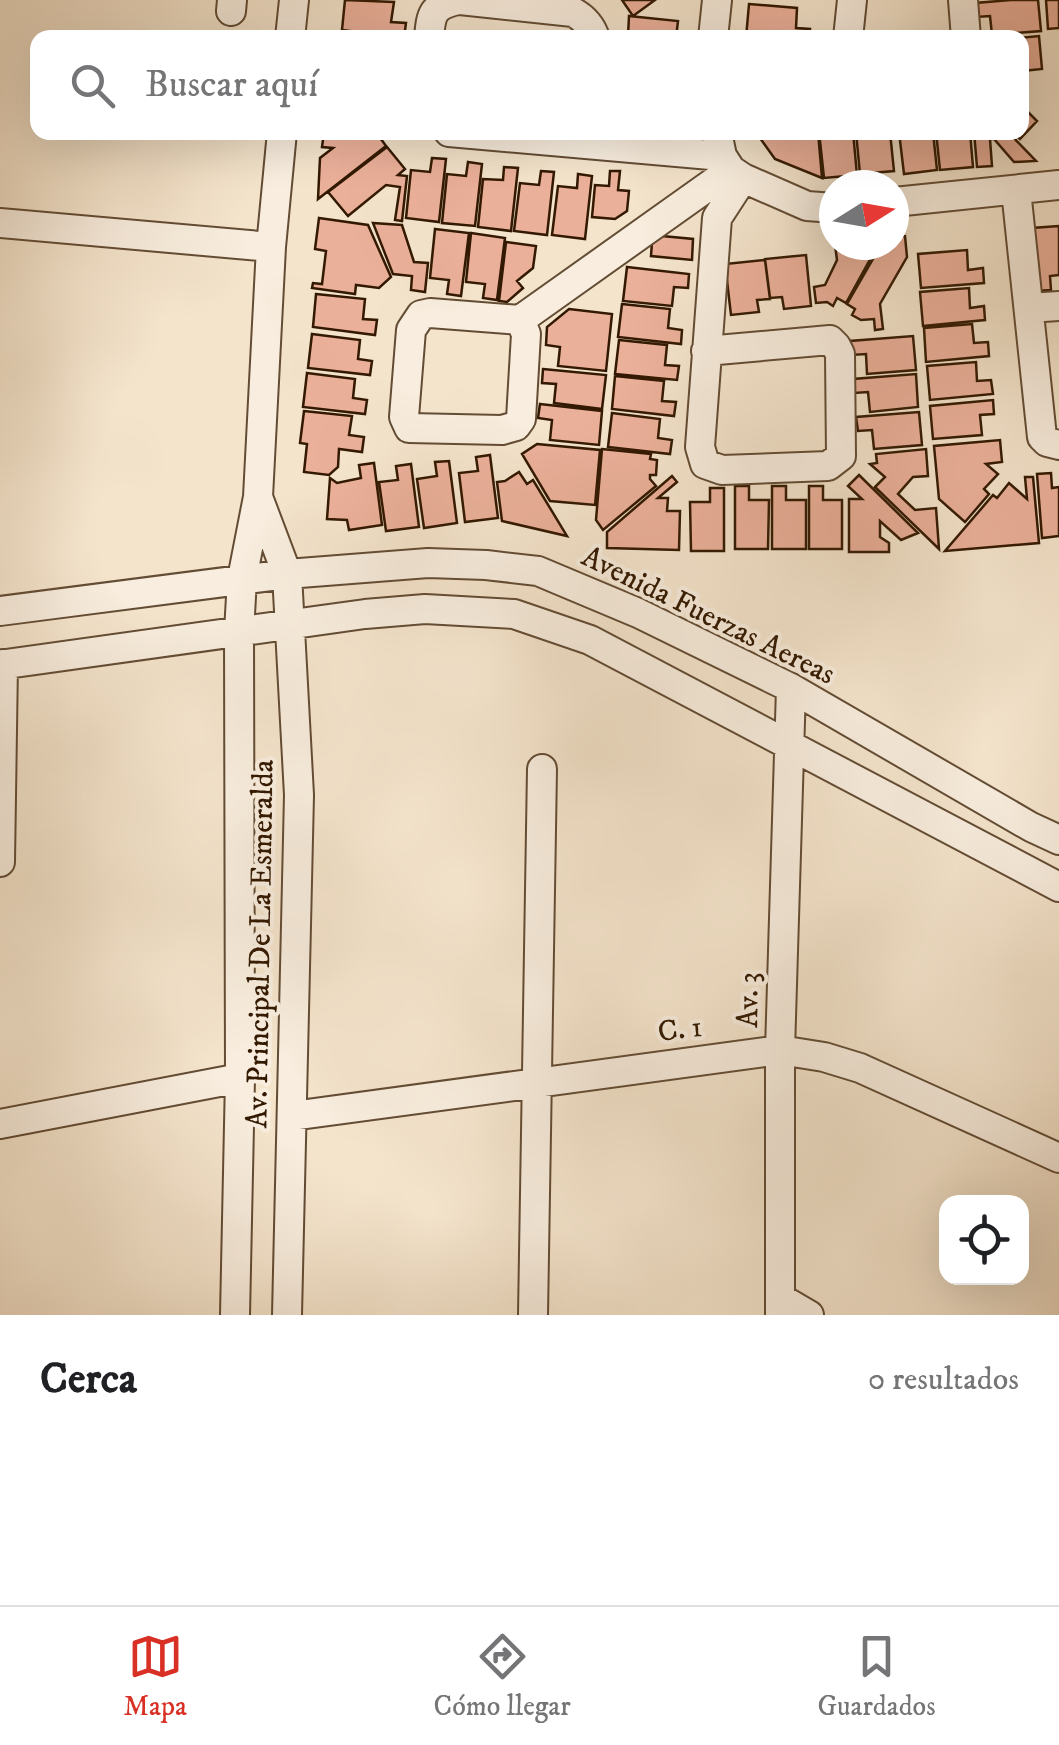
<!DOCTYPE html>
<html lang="es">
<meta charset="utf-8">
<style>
:root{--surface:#fff;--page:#f2f2f2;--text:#202124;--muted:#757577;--line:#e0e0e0;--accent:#d93025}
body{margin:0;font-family:"IM FELL DW Pica",serif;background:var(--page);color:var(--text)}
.controls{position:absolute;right:30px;bottom:30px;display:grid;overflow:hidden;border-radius:20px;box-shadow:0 10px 40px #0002}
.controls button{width:90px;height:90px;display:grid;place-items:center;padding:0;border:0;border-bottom:2px solid var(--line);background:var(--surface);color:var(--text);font:50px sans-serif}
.compass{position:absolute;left:819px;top:170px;width:90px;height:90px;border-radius:50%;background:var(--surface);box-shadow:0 10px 40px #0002;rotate:79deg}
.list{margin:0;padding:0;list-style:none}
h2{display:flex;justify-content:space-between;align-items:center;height:130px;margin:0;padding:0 40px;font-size:42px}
h2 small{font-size:32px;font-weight:400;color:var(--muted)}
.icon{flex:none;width:55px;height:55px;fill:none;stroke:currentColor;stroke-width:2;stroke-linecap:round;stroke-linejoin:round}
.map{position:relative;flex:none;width:1059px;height:1315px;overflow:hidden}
.search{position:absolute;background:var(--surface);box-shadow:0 10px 40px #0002;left:30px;right:30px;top:30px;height:110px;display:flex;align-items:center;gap:25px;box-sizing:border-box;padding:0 35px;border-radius:20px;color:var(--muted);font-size:38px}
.sheet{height:290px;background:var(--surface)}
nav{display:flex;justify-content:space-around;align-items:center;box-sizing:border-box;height:140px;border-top:2px solid var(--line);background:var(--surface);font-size:28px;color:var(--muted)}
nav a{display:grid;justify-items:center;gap:5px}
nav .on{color:var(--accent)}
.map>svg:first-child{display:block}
.building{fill:#ebb09a;stroke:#331901;stroke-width:2.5}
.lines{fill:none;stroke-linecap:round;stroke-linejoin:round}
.street-casing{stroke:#634c34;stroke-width:32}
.street{stroke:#f8edde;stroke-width:28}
.labels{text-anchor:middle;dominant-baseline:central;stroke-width:8;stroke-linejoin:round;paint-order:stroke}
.street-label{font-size:30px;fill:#331901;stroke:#f8edde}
</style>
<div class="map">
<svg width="1059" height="1315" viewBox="0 0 1059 1315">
<rect width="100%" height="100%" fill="#f4e4cc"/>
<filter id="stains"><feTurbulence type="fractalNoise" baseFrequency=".002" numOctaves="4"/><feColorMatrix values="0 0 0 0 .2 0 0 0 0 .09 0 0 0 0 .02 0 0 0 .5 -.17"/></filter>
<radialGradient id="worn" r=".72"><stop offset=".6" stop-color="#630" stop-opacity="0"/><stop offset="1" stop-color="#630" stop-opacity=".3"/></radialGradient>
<path class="building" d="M345,0L394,2L391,22L406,23L404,38L342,30Z
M622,0H655L633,16Z
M1011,0H1038L1041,31L992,35L990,16L976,17L975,3Z
M1046,0H1059V28L1048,29Z
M749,4L797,8L796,28L810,29L809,38H746Z
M629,16L678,21L676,38H613L614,34L628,36Z
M1039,36L1042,69L1022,71V38H1019Z
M1022,106L1037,121L1020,139L1013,132H1022Z
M324,132H376L386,146L318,199L320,158L333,148L322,147Z
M767,132H818L822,178L775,159L760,138Z
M819,132H853L857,175L824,178Z
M856,132H890L894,171L860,174Z
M899,132H933L937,170L904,174Z
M936,132H970L973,167L940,170Z
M974,132H1008L1036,161L1014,162L994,139H990L992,166L977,167Z
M387,147L405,169L398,175L407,176L402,221L395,220L400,187L386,185L348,216L328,192Z
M432,158L446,159L439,222L406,218L411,170L430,172Z
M468,162L482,164L475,226L442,223L447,174L466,176Z
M504,167L518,168L511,231L478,227L483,179L503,180Z
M541,171L554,172L547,235L514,231L520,183L539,185Z
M610,171H620L618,190L629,191L627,211L615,219L592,217L595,185L609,186Z
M578,174L592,176L585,239L552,235L558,186L577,188Z
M319,218L368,225L391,277L379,288L356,285L355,294L312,288L313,283L322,284L326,251L315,249Z
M373,223L402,225L414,262L428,263L425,292L411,290L412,276L393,274Z
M1059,226V275L1050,276L1051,290L1036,291L1032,228Z
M435,229L469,233L461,296L447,294L449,280L430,278Z
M471,233L505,238L497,300L483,298L485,284L466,282Z
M662,236L693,239L692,260L651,256L652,242Z
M905,236L907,257L880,304L883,329L875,330L874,319L861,320L852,315L855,309L847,304L881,245H894V237Z
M506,242L536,246L533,268L517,281L523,288L507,302L499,301Z
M835,245H878L846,303L837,298L833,306L827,302L816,303L814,287L825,285L837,260Z
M967,250L968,270L983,268L984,283L921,288L918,254Z
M806,255L811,306L784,309L782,297L770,298L765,259Z
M765,260L770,299L757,300L759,312L731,315L725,264Z
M627,267L689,274L688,288L674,287L672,306L623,301Z
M969,288L970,308L984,306L985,320L923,326L920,292Z
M316,294L365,299L363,319L377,320L375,335L313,327Z
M622,304L670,309L668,328L682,330L681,344L618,337Z
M569,309L612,314L606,371L558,366L560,347L546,345L547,327Z
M972,324L974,343L988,342L989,356L926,362L924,328Z
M312,334L360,340L358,359L372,361L370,375L308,368Z
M913,336L916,370L867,374L866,354L851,355L850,341Z
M619,340L667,345L665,365L679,366L677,380L615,374Z
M976,362L977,381L991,380L993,394L930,400L927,366Z
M543,369L606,375L602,409L554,403L556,384L542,383Z
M307,373L355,379L353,398L367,400L365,414L303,407Z
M916,374L918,407L870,412L868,392L854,393L853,379Z
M615,376L664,381L662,401L676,402L674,416L612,409Z
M993,400L994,414L980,415L982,435L933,439L930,406Z
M540,404L602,411L599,445L550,440L552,420L538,418Z
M304,411L352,416L349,435L364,437L362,452L339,449L338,467L329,475L304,472L307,444L300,443Z
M919,412L922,445L874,449L872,430L858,431L856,417Z
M612,413L660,419L658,438L672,440L670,454L608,447Z
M1000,440L1002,462L986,464L998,474L984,489L989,494L965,522L939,499L934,446Z
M537,444L600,450L595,505L550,501L522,454Z
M602,449L651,454L650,459L657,460L656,475H650V479L656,486L603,530L596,520Z
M926,449L928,476L913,477L898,494L915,510L936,508L939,549L875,487L885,477L870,464L877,463L876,454Z
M490,455L498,518L465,522L459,473L478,471L476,457Z
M449,461L457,523L424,528L417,479L437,476L435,462Z
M374,463L382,525L349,530L347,520L327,519L330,478L337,483L361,478L359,465Z
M411,464L419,527L386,531L379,482L398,480L396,466Z
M519,472L527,484L533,480L567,536L502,521L497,482L505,481Z
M1051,473L1052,488L1059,487V536L1042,538L1037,474Z
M859,475L918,533L901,540L880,521V537L889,543V552H849V499H862L848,486Z
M672,476L677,482L658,498H668L667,511H680L679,550L607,548V532Z
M1025,477H1033L1039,543L945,551L993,495L997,498L1009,483L1027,499Z
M735,486H749V500H769L768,549H735Z
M772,486H786V500H806V549H772Z
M809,486H823V500H842V549H809Z
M710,488H724V551H691L690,502H710Z"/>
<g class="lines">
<defs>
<path id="street" d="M460,0L573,12C584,18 591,25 595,38
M963,0L966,38
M231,11L232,0
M290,38L294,0
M429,38C431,14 432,6 458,0
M713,38L717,0
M848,38L852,0
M449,132L722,156
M717,132L722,156L731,170L743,178L807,206L834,208
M1016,190L1042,437L1047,442L1059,445
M894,202L1059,185
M0,223L271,247
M1029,308L1059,306
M520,320L526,334L521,419L516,426L502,430L409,428L404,417L411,330L421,315L430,313L520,320L731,170
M706,351L830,340L836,346L840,354L841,456L828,466L722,470L705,464L700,447L717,218L743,178
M258,497L287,574L299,795L287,1315
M0,611L287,574L428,563L486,565L538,571L638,613L791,688L1031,827L1059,840
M0,665L365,614L425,609L514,614L590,640L1059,887
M0,862L3,664
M292,1116L780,1050L824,1057L860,1068L1059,1158
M0,1124L240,1078
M780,1298L809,1315
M235,1315L240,1078L239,632L242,579L258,497L271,247L282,132
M533,1315L542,769
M780,1315V1050L791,688"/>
</defs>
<use href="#street" class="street-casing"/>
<use href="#street" class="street"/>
</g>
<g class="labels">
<g class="street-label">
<text transform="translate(708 616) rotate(26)">Avenida Fuerzas Aereas</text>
<text transform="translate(261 944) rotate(-89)">Av. Principal De La Esmeralda</text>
<text transform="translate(749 1000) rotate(-89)">Av. 3</text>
<text transform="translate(680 1030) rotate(-7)">C. 1</text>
</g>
</g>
<rect width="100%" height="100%" filter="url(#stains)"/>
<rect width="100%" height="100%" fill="url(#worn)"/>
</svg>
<div class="controls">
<button><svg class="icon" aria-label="locate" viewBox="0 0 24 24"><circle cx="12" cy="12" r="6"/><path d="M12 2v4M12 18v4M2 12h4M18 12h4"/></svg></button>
</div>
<svg class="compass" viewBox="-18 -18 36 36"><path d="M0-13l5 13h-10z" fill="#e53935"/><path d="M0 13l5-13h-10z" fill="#757577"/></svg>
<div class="search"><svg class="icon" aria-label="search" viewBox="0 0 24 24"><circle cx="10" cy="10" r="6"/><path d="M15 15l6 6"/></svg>Buscar aquí</div>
</div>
<section class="sheet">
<h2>Cerca<small>0 resultados</small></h2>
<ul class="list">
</ul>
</section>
<nav>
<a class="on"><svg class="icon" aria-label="map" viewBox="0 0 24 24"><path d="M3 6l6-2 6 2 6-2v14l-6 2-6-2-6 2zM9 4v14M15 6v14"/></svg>Mapa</a>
<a><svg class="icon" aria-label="directions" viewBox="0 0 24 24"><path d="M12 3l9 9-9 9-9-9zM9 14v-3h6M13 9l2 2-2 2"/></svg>Cómo llegar</a>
<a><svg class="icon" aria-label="saved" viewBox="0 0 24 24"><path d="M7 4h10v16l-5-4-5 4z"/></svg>Guardados</a>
</nav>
